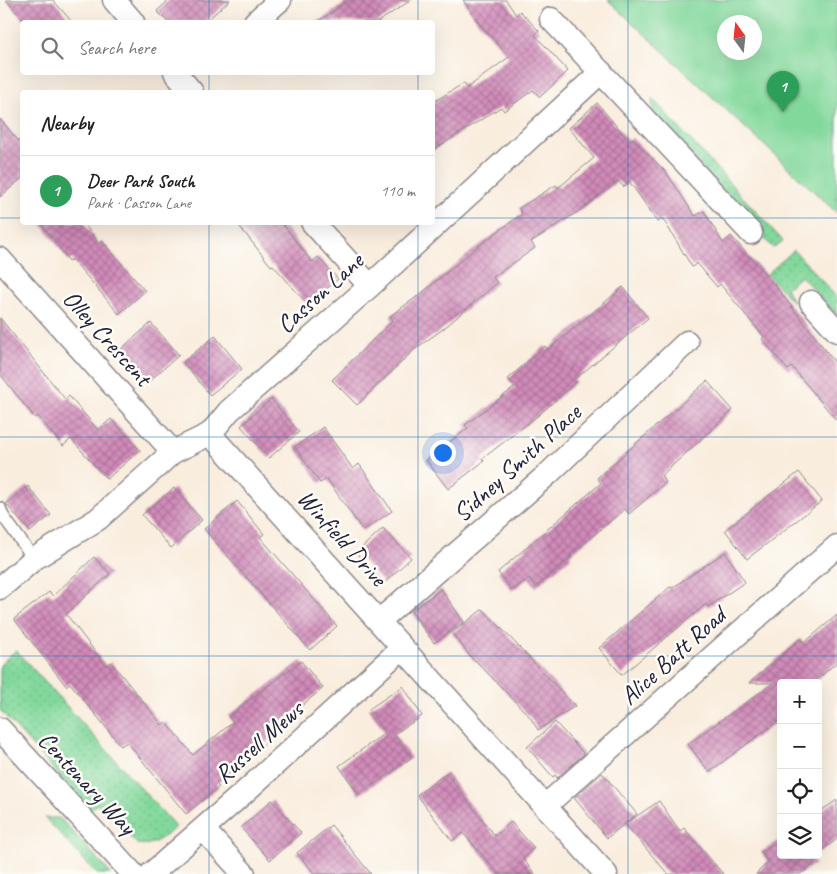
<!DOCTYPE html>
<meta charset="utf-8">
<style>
:root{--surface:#fff;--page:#f2f2f2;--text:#222;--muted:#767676;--line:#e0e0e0;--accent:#db2777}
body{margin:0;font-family:Caveat,sans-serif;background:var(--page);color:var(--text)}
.controls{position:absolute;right:15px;bottom:15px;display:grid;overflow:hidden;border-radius:5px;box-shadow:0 5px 20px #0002}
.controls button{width:45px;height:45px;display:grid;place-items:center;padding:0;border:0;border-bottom:1px solid var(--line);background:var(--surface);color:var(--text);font:25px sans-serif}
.compass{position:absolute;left:717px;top:15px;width:45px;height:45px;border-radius:50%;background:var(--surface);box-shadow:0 5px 20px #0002;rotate:345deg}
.you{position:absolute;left:442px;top:452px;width:18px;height:18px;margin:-12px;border:4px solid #fff;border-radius:50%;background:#1a73e8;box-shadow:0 0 0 8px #1a73e833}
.badge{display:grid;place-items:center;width:32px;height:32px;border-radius:50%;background:var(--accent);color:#fff;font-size:16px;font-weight:700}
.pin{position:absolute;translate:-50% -41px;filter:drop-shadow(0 1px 2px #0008)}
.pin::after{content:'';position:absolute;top:26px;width:18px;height:15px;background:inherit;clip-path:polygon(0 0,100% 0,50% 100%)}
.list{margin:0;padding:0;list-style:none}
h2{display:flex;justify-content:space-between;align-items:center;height:65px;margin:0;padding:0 20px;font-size:21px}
h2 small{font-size:16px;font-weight:400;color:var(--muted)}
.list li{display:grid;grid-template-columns:32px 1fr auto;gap:15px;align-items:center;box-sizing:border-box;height:70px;padding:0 20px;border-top:1px solid var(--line)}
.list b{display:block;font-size:19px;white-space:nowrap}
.list p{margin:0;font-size:16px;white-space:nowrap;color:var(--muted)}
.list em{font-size:16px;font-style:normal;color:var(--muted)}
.icon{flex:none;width:28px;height:28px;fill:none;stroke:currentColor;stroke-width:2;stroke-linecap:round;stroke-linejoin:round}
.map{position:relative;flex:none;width:837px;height:874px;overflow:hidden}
.search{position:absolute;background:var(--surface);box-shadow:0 5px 20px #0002;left:20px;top:20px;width:415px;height:55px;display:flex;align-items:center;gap:12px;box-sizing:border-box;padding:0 18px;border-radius:5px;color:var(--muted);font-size:19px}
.panel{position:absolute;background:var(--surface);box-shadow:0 5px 20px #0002;left:20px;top:90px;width:415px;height:135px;border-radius:5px}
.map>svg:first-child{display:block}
.grass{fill:url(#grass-dots);stroke:#527d6b}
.park{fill:#82d89b;stroke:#527d6b;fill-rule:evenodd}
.building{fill:url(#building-cross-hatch)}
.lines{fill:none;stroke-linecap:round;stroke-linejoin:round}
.lane-casing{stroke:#8e888c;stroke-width:14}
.street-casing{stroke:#8e888c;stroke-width:25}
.lane{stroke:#fff;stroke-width:11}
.street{stroke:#fff;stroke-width:22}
.grid{fill:none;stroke:#1f6fb2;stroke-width:1;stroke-opacity:0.55}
.labels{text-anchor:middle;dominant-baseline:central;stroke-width:5;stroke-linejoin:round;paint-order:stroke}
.street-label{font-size:25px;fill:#22223b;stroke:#fdfcf7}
</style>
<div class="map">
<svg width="837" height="874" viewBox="0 0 837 874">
<defs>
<pattern id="grass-dots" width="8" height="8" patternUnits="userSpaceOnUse" patternTransform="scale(1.25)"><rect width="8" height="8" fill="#82d89b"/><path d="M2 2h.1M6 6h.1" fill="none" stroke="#70b986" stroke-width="1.8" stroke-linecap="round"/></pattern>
<pattern id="building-cross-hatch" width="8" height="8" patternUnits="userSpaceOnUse" patternTransform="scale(1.25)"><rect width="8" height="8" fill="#d18bb9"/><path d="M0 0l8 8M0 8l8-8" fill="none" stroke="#a97198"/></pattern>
</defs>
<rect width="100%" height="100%" fill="#fdfcf7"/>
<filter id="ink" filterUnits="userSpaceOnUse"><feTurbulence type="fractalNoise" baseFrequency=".02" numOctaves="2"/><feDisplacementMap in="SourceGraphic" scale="10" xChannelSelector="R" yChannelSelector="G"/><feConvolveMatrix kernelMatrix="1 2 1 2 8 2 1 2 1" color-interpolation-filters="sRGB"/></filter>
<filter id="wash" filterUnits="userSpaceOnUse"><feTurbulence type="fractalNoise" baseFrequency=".0096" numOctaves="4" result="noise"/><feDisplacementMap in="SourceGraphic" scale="20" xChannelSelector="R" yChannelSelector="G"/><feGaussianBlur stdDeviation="1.12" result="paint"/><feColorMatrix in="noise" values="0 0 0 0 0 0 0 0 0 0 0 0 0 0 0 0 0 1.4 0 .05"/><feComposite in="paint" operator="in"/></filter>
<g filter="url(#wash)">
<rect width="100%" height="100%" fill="#f9edde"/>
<path class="grass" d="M652,98L783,241L773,248L653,113Z
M794,250L837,298V315L801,276L786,288L793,302L767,274Z
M16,650L176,827C163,837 154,847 137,844L97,804L90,810L0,710V665Z
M45,818H60L111,874H97Z"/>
<path class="park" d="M608,0H837V213ZM724,22H754V52H724Z"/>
<g id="blocks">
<path class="building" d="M6,0H53L72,22H25Z
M169,0H230L205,22H168L157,11Z
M350,0H411L378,22H317Z
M463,0H506L516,15L520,11L539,31L535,35L568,71L540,97L533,90L504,111L501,107L432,151V103L464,83L467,88L509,57L478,22Z
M597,103L629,141L632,138L666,172L695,216L704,211L723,243L731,236L774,284L837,365V421L792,367L788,370L762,339L764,337L720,284L717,287L697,263L692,267L663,219L658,222L629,181L624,187L618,181L582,209L531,242L535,248L493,277L497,283L443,329L415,349L357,405L332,380L393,320L390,316L422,293L478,246L522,214L519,208L556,185L558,188L594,158L569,128Z
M0,119L22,145V178L0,197Z
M40,222H83L99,244L102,241L145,291L119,314L72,259L69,261Z
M236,222H281L312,262L318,257L338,279L308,305L273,265L271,266Z
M623,287L648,318L574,380L576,382L541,413L482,459L484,461L448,489L426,460L468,428L465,425L515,387L508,379L545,346L548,350Z
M0,318L65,399L69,396L98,430L111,419L140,450L107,479L71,439L63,446L38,416L35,418L0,374Z
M151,323L179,355L148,382L120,350Z
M215,336L242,369L210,395L183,362Z
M707,381L733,410L661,476L666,482L629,514L625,509L570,555L571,557L536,587L529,578L512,591L498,572L601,483L597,478Z
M271,399L299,432L269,458L241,426Z
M323,427L353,469L359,464L392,511L363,531L327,479L320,483L295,447Z
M799,472L822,501L747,559L725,530Z
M28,486L51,515L30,532L6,504Z
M174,488L202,520L171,548L142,515Z
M237,501L264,534L260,537L337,626L310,650L204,529Z
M383,528L411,558L384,583L356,553Z
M725,552L745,582L708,607L706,604L622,675L599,648L670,587L672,588Z
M94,557L110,574L66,614L106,666L111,662L162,725L166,722L193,755L233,722L228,716L301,661L323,688L270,732L274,736L216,784L219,787L186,814L127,742L121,746L70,683L66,686L14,619L49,592L53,596Z
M441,589L464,622L434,643L411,611Z
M483,609L556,686L575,706L538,730L530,717L475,660L474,661L452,633Z
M837,615V662L813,683H781V719L709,772L688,744L773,683H749L800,639L804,643Z
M403,686L422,716L394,734L411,758L359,795L339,766L385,733L369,709Z
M555,722L584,754L557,778L555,775L553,777L527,747Z
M446,773L495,836L511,822L534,848L523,859L535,874H499L463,833L452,841L417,795Z
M602,773L637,814L607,838L574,798Z
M272,800L301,833L270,860L241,828Z
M837,800V839L818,854V813Z
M659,801L680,831L684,828L723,874H668L625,824Z
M331,825L371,874H315L297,853Z
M781,839V855H816L812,859L815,864L800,874H756L768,862L761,852Z"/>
</g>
</g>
<g filter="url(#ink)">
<use href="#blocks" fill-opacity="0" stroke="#8e888c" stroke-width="1"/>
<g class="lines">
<defs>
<path id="lane" d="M0,508L3,516L34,559"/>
<path id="street" d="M114,0L133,22
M551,19L751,233
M255,22L280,0
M175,72L192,92
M312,222L370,286
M0,259L173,452
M811,302L837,331
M210,434L606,874
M0,588L34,559L98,519L173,452L210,434L229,411L370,286L601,72
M379,621L548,474L687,342
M0,729L133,874
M545,806L837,546
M203,829L244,874
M151,874L247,790L402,648"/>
</defs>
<use href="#lane" class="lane-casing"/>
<use href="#street" class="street-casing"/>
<use href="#lane" class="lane"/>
<use href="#street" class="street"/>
</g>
</g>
<path class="grid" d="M209,0V22M418,0V22M628,0V874M209,72V92M418,72V92M0,218H22M432,218H837M209,222V874M418,222V874M0,437H837M0,656H837"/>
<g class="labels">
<g class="street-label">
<text transform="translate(320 293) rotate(-42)">Casson Lane</text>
<text transform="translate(107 338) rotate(48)">Olley Crescent</text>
<text transform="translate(517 463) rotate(-42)">Sidney Smith Place</text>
<text transform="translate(342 538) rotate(48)">Winfield Drive</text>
<text transform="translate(673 656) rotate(-42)">Alice Batt Road</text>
<text transform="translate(259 742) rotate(-42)">Russell Mews</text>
<text transform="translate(87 783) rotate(47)">Centenary Way</text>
</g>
</g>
</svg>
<div class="controls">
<button>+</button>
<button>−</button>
<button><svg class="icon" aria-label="locate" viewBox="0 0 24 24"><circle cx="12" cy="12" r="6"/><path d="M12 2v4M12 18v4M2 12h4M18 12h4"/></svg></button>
<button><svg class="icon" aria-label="layers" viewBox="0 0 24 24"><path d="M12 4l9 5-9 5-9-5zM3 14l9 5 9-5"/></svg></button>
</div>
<svg class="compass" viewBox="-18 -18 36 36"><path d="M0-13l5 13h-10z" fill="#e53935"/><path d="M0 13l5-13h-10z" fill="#767676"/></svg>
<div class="you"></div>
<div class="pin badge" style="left:783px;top:112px;background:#2e9e5b">1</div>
<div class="search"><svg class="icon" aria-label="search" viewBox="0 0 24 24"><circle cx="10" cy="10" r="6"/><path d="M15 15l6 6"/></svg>Search here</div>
<section class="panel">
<h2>Nearby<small></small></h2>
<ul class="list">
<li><span class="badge" style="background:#2e9e5b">1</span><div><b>Deer Park South</b><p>Park · Casson Lane</p></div><em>110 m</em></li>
</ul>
</section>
</div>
